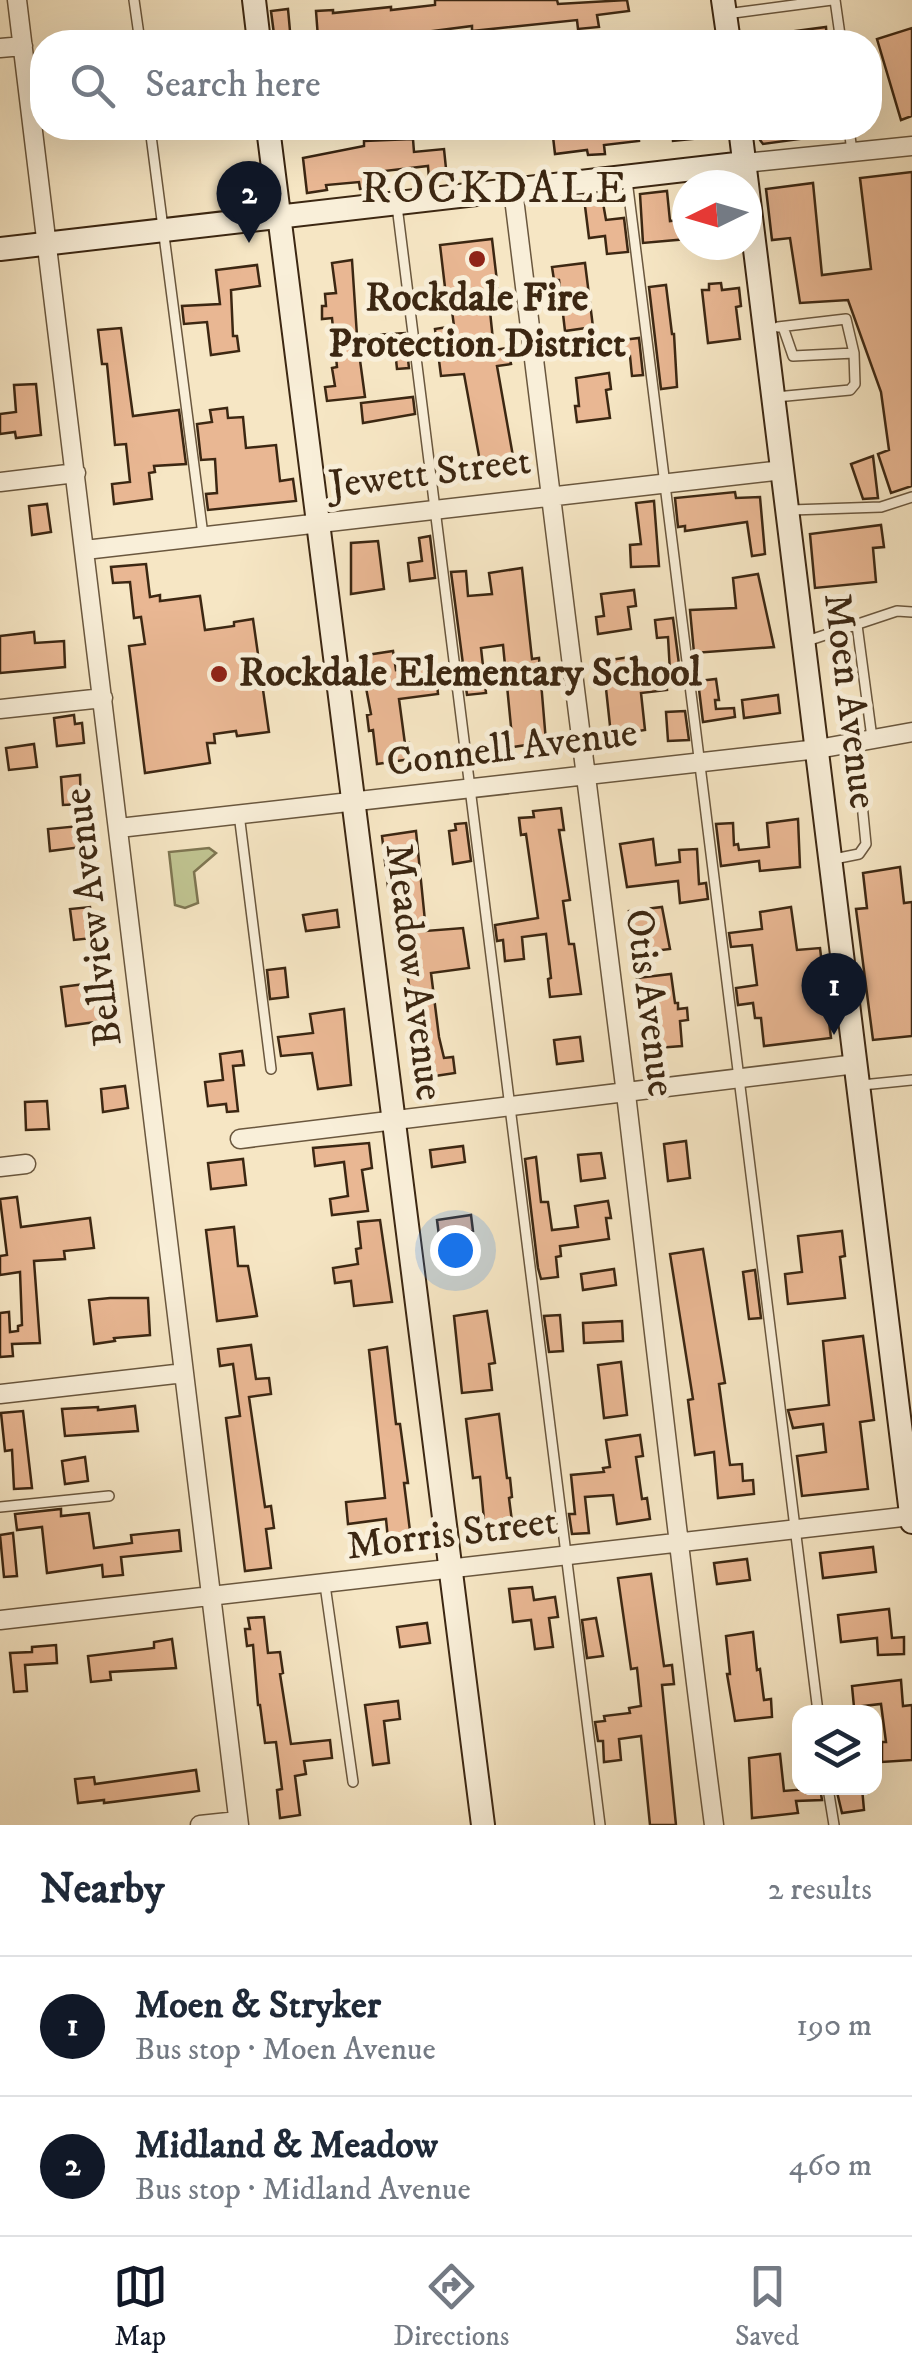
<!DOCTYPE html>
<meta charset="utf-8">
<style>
:root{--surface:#fff;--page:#f6f6f7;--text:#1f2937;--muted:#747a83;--line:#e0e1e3;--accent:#111827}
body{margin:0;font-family:"IM FELL DW Pica",serif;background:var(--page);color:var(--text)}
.controls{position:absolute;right:30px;bottom:30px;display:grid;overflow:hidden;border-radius:20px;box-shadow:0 10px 40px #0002}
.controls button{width:90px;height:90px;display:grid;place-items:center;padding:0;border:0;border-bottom:2px solid var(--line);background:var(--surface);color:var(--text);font:50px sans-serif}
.compass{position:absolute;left:672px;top:170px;width:90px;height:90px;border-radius:50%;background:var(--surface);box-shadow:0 10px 40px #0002;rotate:265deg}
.you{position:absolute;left:455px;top:1250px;width:35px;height:35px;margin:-25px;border:8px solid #fff;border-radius:50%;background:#1a73e8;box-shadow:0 0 0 15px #1a73e833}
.badge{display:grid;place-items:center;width:65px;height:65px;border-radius:50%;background:var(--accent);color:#fff;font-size:32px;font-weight:700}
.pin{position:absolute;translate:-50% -82px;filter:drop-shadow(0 2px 5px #0008)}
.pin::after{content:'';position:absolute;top:52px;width:35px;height:30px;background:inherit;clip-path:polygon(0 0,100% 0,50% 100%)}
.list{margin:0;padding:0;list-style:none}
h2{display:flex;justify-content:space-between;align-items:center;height:130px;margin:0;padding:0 40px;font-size:42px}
h2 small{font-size:32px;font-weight:400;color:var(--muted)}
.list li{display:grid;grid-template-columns:65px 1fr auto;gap:30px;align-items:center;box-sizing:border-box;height:140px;padding:0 40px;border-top:2px solid var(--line)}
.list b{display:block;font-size:38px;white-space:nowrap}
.list p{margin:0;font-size:32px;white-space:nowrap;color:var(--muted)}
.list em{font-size:32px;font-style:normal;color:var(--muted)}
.icon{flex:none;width:55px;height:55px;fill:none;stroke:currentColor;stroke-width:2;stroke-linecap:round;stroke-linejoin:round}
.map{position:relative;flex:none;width:912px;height:1825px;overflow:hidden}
.search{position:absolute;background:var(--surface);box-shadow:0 10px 40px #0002;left:30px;right:30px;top:30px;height:110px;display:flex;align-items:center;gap:25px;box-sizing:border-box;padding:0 35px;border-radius:40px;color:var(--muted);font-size:38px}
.sheet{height:410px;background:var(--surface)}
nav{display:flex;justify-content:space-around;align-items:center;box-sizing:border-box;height:140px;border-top:2px solid var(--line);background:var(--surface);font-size:28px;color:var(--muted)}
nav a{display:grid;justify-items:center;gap:5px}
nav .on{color:var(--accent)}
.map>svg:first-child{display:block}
.green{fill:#c0c491;stroke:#7e7652;stroke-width:2.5}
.building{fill:#e9b793;stroke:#3c2712;stroke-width:2.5}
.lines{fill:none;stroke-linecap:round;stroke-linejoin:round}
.lane-casing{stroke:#6a573e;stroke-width:12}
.street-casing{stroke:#6a573e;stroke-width:21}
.secondary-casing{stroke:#3c2712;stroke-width:26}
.lane{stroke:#f9efd9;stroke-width:9}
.street{stroke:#f9efd9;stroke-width:18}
.secondary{stroke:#f9efd9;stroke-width:22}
.poi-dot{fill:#8f2418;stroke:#f9efd9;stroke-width:4}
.labels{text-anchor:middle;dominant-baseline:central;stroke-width:10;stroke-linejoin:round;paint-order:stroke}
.poi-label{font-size:40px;font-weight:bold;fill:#3c2712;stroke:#f9efd9}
.street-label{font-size:40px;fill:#3c2712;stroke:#f9efd9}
.quarter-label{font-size:45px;letter-spacing:2.5px;fill:#3c2712;stroke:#f9efd9}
</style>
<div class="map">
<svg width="912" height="1825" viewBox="0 0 912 1825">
<rect width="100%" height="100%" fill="#f6e6c4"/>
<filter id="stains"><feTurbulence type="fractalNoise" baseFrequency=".002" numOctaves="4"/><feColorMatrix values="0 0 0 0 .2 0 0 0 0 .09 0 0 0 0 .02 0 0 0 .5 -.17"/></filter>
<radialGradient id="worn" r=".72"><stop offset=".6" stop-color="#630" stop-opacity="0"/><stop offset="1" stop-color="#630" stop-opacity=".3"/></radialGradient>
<path class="green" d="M209,848L216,853L194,872L198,903L185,908L175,905L169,852Z"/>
<path class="building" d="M435,0H557L558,4L627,0L629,11L597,15L599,27L578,29L577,20L472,31V26L394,36L395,40L374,42H347L346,36L318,38L316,11L333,10V13L391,7V10L435,5Z
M288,9L291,42H275L271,11Z
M826,27L827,42H766L765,35Z
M912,28V116L901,120L877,39Z
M552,128H638L639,141L604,145L605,154L588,155L587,150L555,154Z
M672,128H722L723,136L673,141Z
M758,128H828L829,135L763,144L760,140Z
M413,139L414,152L444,149L447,178L429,179L428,166L384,171L385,187L360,189L359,182L326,185L327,190L307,193L303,158L364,146V141Z
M912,172V486L891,493L878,454L889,450L881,392L848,300L800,303L790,238L772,240L766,189L813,183L822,275L871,269L860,178Z
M667,191L670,221L687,219V239L643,243L640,194Z
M603,203L606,220L624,218L628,252L607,254L605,236L589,238L585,206Z
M492,239L498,290L488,292L494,350L508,348L511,364L497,366L514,462L481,467L464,374L441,376L435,329L454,326L450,296H446L440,245Z
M352,260L357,336L405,333L409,368L397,369L395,350L359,353L365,397L327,401L325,387L335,386L332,368L337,367L332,318L322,319V306H326L325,294L336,293L332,263Z
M585,263L593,327L565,331L559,280H554L552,267Z
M257,265L260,286L231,290L233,336H237L239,351L211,355L207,322L184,324L182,306L220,304L216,270Z
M721,283L722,290L739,288L741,306L736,307L740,339L708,343L702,290H709V284Z
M666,285L672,334H674L677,387L661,389L649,287Z
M121,328L133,416L179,410L186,464L154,466L155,472L149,473L152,499L114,504L112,484L130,482L126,444L115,445L107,364H102L98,330Z
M639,338L643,375L632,376L630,356L616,357L614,341Z
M609,373L611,389L606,390L610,418L577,422L575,406H579L576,378Z
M36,384L41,435L16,438L15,432L0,434V414L16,412L14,385Z
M413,397L415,414L363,423L361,403Z
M227,408L228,418L243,417L246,448L276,445L280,481L293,479L296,501L208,510L206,494L217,493L215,459L201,460L197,424L212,422L210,410Z
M873,456L878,498L863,499L851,464Z
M735,492L736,498L760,497L765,554L752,556L747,522L685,531V526L678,527L675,498Z
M654,501L659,566L631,567L630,545L641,544L636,503Z
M47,504L51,532L32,535L29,506Z
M881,525L884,547L873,548L876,582L815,588L810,534Z
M430,536L435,578L410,581L408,563L422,561L419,538Z
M378,541L384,589L351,594V543Z
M146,564L150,597L160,595V601L200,596L205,630L234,626V622L253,619L269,732L237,736L236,731L214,734L215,743H207L210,763L145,773L129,646L145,644L141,617L134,618L130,582L113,583L111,567Z
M522,568L532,659L539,658L546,742L513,747L503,645L481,648L486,693L467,695L451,572L466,571L468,596L492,594L489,573Z
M758,574L774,647L694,653L690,610L736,608L733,578Z
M634,590L636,606L628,607L631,629L598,634L596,617L604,616L601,594Z
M673,618L680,672H670L668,637L657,638L655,620Z
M34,632L35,643L64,641L65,667L0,673V636Z
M393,651L396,670L435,665L438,694L399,699L405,744L409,743L411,759L377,764L373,730L369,731L367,715L371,714L360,656Z
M637,656L639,676L666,674L667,690L641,693L645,730L611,735L603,661Z
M716,679L719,700H715L716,709L734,708L735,717L703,722L698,681Z
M778,695L780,713L744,718L742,700Z
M685,711L689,740L668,741L666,712Z
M74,715L75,724L82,723L84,743L57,746L54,718Z
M34,744L37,767L9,770L6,748Z
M80,775L81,804L63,805L61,777Z
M561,808L564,830H559L570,900L563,901L569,944H574L581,994L550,997L548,979L551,978L546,934L522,937L524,959L505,961L503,940L497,941L495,925L538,918L526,834L521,835L519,818L534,817L533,811Z
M798,819L800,867L760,871L759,861L721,866L716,824L733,823L734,845L738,844L739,850L769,847L767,823Z
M466,823L471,861L453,864L449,831L456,830L455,824Z
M79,826L82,847L50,851L48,829Z
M416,831L426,931L463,928L469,968L431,973L439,1037L444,1058L453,1057L455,1073L422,1078L419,1056L410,1057L408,1041L415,1040L411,999L395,886L388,887L382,836Z
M653,839L656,865L680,862L679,850L697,849L699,884L706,883L708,899L680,903L678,881L627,887L620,844Z
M900,867L904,903L912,902V1036L873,1040L856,909L867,908L863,873Z
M90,907L93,938L74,940L70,909Z
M662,907L670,949L637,953L629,911Z
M791,907L797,950L820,948L831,1038L764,1046L761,1018H755L753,1003L738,1005L736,988L757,985L752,945L731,947L729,933L762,929L760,912Z
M337,910L339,927L306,931L303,915Z
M285,968L288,997L270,999L267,970Z
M671,974L675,1003H678V1009L687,1008L688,1020L680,1021L682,1046L657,1048L654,992L639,994L637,978Z
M93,983L96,1003H101L103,1021L66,1026L61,987Z
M344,1009L351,1085L318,1089L312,1053L281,1056L278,1037L313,1033L310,1014Z
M580,1037L583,1061L557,1064L554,1040Z
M242,1051L244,1065L233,1066L238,1111L227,1112L226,1104L208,1106L205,1082L223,1080L220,1054Z
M125,1086L128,1108L103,1112L101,1089Z
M47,1101L49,1129L26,1130L25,1102Z
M686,1141L690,1178L668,1181L664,1144Z
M369,1143L372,1168L362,1170L368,1211L332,1215L330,1199L348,1196L344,1162L315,1166L313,1148Z
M463,1146L465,1162L432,1167L430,1150Z
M601,1153L605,1178L581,1181L578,1155Z
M536,1157L541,1202H548L552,1230L578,1227L575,1206L608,1201L611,1218H606L609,1239L560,1246L561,1256L556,1257L558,1277L541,1279L538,1268L525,1159Z
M243,1159L246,1185L211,1189L208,1163Z
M17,1197L21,1227L90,1218L94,1248L64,1251L65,1259L34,1261L40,1343L12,1344L13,1356L0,1357V1313L9,1312L10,1332L18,1331V1326L22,1325L20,1272L0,1275V1256L7,1255L0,1199Z
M471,1215L473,1231L468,1232L471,1261L447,1264L444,1235L439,1236L437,1220Z
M380,1220L392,1302L354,1306L351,1281L335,1283L333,1268L358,1264L356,1249L361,1248L358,1222Z
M234,1227L238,1266H248L257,1316L217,1321L206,1230Z
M842,1231L845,1256L840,1257L845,1298L788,1304L785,1274L802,1272L798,1236Z
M703,1249L725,1383L719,1384L730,1465L742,1464L743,1481L753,1480L754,1494L718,1498L714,1452L695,1455L688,1400L693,1399L670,1254Z
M614,1269L616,1285L583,1290L581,1274Z
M755,1270L761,1318L749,1319L743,1272Z
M110,1298H148L150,1335L114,1338L115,1341L94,1344L89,1300Z
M487,1311L495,1363L489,1364L492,1390L462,1393L454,1316Z
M560,1315L563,1351L549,1352L544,1316Z
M622,1321L623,1341L584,1343L583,1323Z
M863,1336L874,1420L860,1422L868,1489L802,1496L797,1456L826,1452L823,1424L793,1428L788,1410L829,1405L823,1341Z
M251,1345L256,1379L269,1378L271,1394L249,1397L265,1507L271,1506L274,1528L266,1529L271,1568L245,1571L226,1418L240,1416L233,1364L220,1366L218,1349Z
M387,1347L396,1424H400L408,1483H404L412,1547L389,1549L386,1519L348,1524L346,1502L385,1498L369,1350Z
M621,1362L627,1415L604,1418L598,1365Z
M135,1406L138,1431L65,1436L62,1409L98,1407V1410Z
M23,1411L32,1488L14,1489L12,1450L5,1451L1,1413Z
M499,1414L507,1478H510L512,1497L509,1498L514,1537L481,1541L478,1520H484L480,1477L473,1478L466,1419Z
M640,1435L643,1456L636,1457L642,1499L647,1498L650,1519L617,1524L613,1495L585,1497L589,1533L572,1534L569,1514H575L571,1475L604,1472L603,1468L610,1467L606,1440Z
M85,1457L88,1481L65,1484L62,1461Z
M61,1509V1516L89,1513L94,1548L132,1543L131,1535L179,1530L181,1551L121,1557L123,1575L103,1577L102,1565L47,1573L42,1527L17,1530L15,1514Z
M13,1533L17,1576L4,1577L0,1535Z
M873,1547L876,1572L823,1578L820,1553Z
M747,1559L750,1580L717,1584L714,1563Z
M651,1574L664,1666L672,1665L674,1684L662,1685L676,1825H650L641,1736L619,1739L621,1760L604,1762L603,1741H598L595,1722L605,1721L604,1716L630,1713L629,1708L641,1706L637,1668L631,1669L618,1578Z
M532,1587L534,1600L555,1597L558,1617L549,1618L553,1647L535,1649L531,1620L513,1622L509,1589Z
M889,1609L892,1638L904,1637V1654L878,1655L877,1638L841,1642L838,1615Z
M264,1617L268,1653L280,1652L283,1673L280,1674L291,1744L330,1740L332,1758L304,1761L306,1774L295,1776L300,1815L280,1818L277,1790L282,1789L276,1742L265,1743L260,1705H258L253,1645L247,1646L245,1629H250L248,1618Z
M596,1618L603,1656L587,1658L582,1620Z
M427,1623L430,1643L400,1647L397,1627Z
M753,1632L757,1670L760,1669L764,1700L771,1699L772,1717L735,1721L727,1674H730L726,1636Z
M172,1639L176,1668L110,1672L111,1680L91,1682L88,1656L154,1648V1642Z
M56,1645L57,1663L25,1665L27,1691L14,1692L10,1653L32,1652V1647Z
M901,1680L903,1706L912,1705V1760L882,1762V1742H886L881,1704L854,1707L852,1686Z
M398,1701L400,1719L384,1721L389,1763L373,1765L365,1705Z
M780,1754L784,1791L820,1788L822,1800L796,1801L798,1813L752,1818L749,1758Z
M196,1770L199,1791L104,1803V1800L78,1803L75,1779L94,1777L95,1784Z
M836,1788H862L864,1810L842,1813Z"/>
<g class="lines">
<defs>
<path id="lane" d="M134,0L140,42
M835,0L841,42
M726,14L832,0
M150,128L203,535
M849,128L852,152
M627,180L818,1712
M397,206L600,1825
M778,327L846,319L854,353
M776,397L850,390L855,384L854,353L793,356L783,327
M791,510L881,507L912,497
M857,625L872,738
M807,641L897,611L912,612
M239,814L271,1069
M834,859L859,854L866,844L856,743
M862,1085L912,1080
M0,1507L109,1496
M325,1585L353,1782
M828,1788L834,1825"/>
<path id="street" d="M17,0L239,1825
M0,48L23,46
M745,163L912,146
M513,190C548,492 590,792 626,1094C655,1338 682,1581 714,1825
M0,482L76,473
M85,550L783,470
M0,709L103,698
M119,828L818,749L912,732
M240,1139L856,1064
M0,1167L26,1164
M0,1394L184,1373
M0,1620L911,1516
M200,1825L238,1821"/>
<path id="secondary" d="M254,0L259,42
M723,0L729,42
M268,128L483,1825
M740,128L912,1522
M0,249L745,163"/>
</defs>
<use href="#lane" class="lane-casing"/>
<use href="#street" class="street-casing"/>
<use href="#secondary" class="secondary-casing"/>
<use href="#lane" class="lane"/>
<use href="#street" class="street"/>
<use href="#secondary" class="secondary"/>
</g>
<g class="poi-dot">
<circle cx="477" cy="259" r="10"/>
<circle cx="219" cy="674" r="10"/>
</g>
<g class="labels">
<g class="poi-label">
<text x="477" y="299">Rockdale Fire<tspan x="477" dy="46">Protection District</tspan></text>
<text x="239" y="674" text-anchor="start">Rockdale Elementary School</text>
</g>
<g class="street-label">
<text transform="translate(430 474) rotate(-7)">Jewett Street</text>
<text transform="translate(849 701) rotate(83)">Moen Avenue</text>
<text transform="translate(512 749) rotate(-7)">Connell Avenue</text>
<text transform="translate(94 917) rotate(-97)">Bellview Avenue</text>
<text transform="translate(413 972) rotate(83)">Meadow Avenue</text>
<text transform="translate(649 1003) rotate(83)">Otis Avenue</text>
<text transform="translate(452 1535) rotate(-7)">Morris Street</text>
</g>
<g class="quarter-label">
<text x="495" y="189">ROCKDALE</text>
</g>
</g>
<rect width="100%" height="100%" filter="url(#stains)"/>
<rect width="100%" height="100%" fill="url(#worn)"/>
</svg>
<div class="controls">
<button><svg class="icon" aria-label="layers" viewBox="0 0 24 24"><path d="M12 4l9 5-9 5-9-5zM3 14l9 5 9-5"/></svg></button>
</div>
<svg class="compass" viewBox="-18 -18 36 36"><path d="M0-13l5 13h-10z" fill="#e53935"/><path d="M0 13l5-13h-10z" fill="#747a83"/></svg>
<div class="you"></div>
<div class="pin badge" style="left:834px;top:1035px">1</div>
<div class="pin badge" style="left:249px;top:243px">2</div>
<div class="search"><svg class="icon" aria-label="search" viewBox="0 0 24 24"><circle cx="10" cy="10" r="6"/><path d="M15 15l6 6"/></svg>Search here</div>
</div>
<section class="sheet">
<h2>Nearby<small>2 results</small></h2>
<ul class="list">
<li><span class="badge">1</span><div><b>Moen &amp; Stryker</b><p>Bus stop · Moen Avenue</p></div><em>190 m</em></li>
<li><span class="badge">2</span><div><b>Midland &amp; Meadow</b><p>Bus stop · Midland Avenue</p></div><em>460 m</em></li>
</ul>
</section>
<nav>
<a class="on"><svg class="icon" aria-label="map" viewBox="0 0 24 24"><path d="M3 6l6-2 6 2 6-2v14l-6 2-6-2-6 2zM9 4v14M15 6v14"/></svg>Map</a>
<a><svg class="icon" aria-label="directions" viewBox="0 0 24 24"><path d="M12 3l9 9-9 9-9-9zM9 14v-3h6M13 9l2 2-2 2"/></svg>Directions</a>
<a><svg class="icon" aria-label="saved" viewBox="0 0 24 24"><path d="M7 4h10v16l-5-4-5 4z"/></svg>Saved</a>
</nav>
